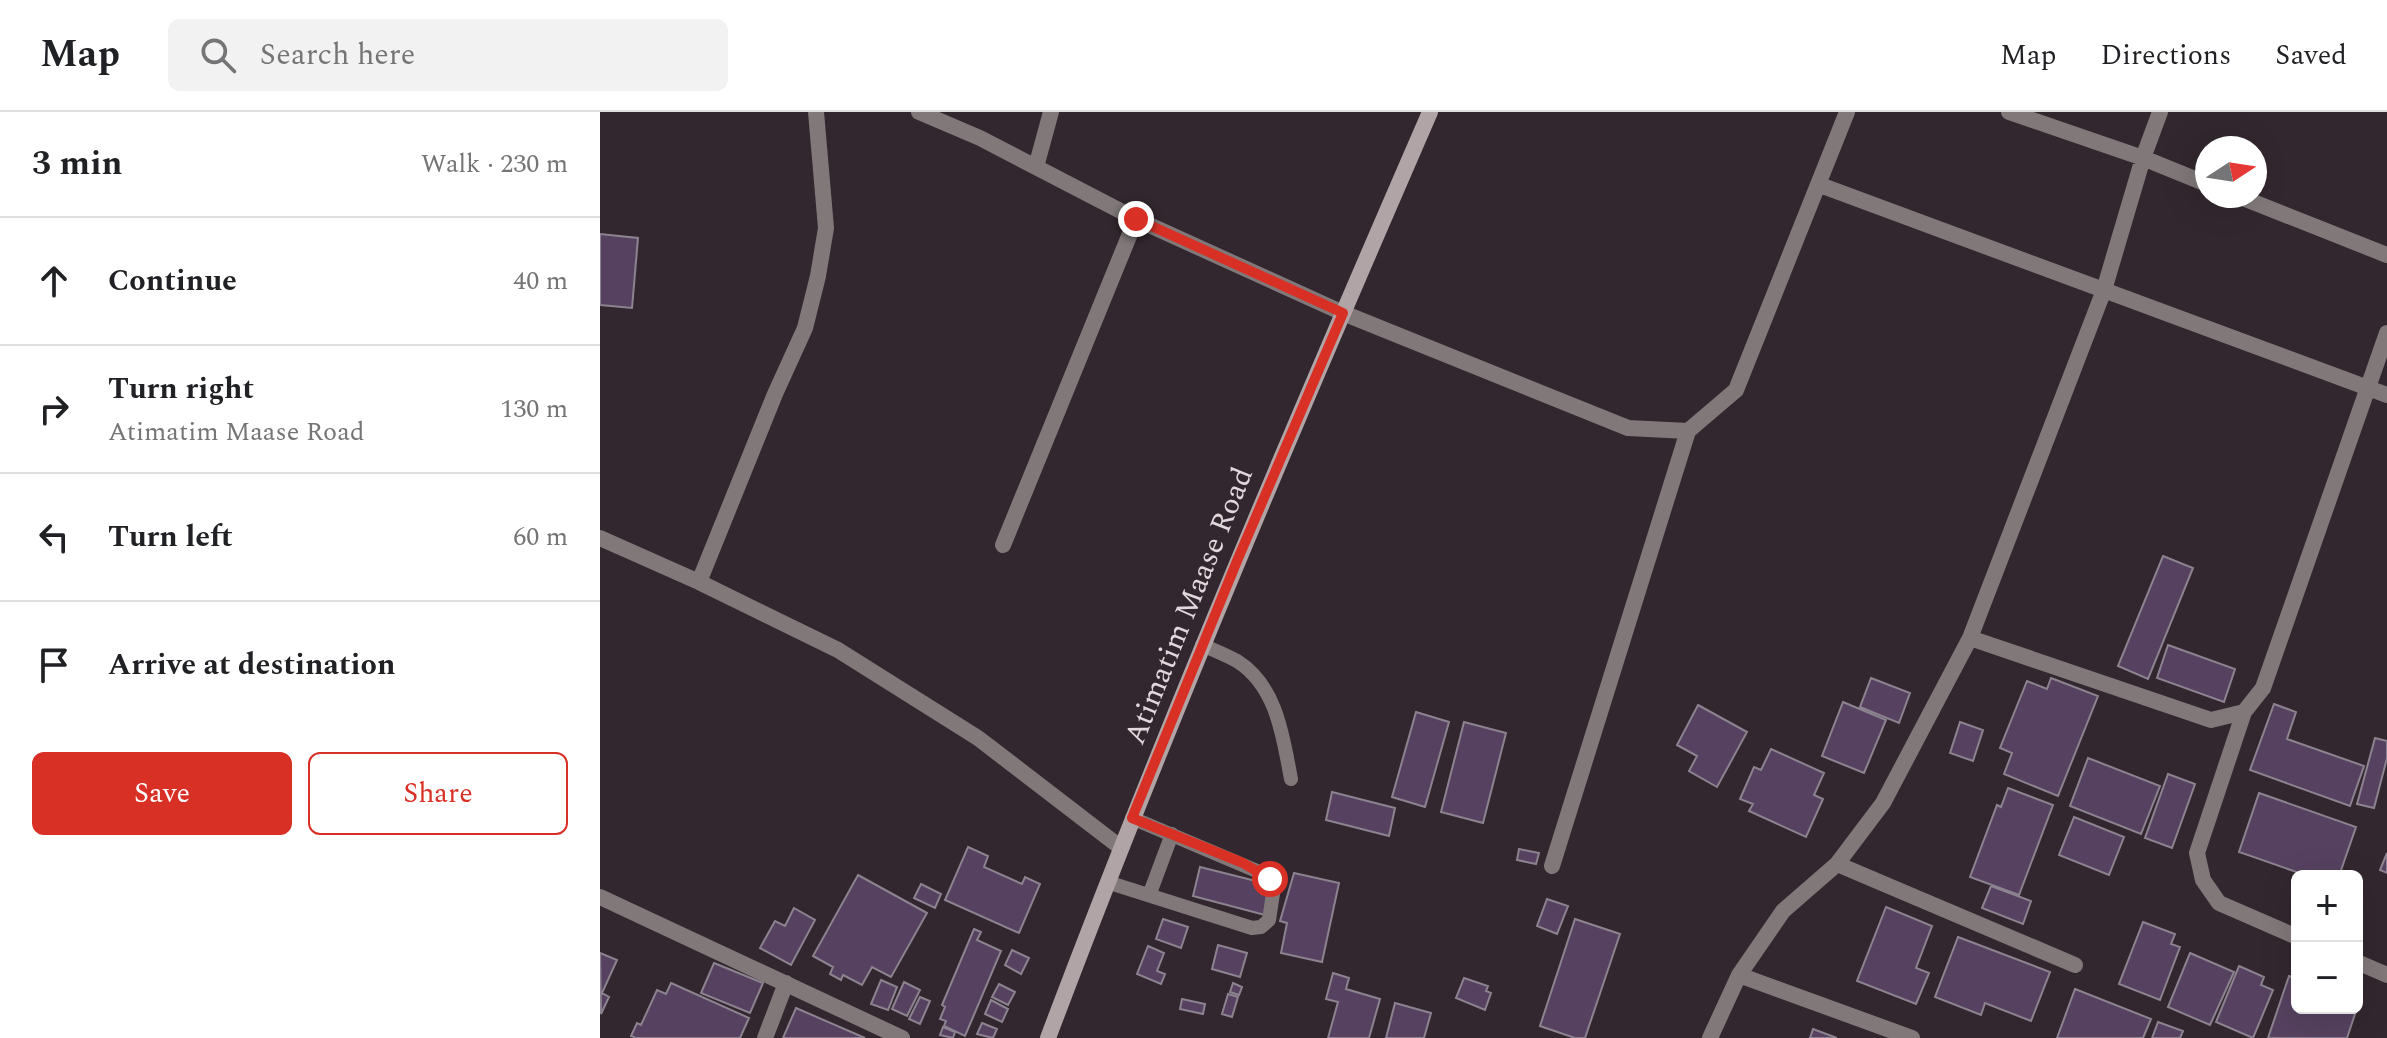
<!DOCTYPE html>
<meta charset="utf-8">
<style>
:root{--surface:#fff;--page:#f2f2f2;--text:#202124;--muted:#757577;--line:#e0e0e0;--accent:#d93025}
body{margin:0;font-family:Spectral,serif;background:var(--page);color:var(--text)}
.controls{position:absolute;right:24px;bottom:24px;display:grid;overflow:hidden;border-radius:12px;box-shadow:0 8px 32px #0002}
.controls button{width:72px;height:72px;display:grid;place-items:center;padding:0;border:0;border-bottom:2px solid var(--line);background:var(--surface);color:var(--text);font:40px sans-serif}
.compass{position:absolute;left:1595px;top:24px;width:72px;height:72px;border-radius:50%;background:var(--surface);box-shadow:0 8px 32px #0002;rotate:78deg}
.stop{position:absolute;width:24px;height:24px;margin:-18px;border:6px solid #d93025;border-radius:50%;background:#fff}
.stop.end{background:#d93025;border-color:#fff;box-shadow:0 2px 8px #0008}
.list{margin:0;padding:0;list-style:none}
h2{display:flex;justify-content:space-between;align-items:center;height:104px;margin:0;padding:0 32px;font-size:34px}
h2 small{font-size:26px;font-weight:400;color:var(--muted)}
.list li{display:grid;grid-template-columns:52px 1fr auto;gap:24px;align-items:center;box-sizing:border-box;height:128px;padding:0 32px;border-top:2px solid var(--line)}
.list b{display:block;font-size:30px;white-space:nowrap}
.list p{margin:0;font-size:26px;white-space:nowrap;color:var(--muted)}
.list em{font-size:26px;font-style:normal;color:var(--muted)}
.actions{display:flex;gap:16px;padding:24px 32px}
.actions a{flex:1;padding:18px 0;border:2px solid var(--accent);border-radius:12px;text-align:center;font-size:28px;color:var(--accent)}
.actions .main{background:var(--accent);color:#fff}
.icon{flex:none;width:44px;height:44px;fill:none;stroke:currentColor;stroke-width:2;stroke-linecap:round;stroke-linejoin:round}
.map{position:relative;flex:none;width:1787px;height:926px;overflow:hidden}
header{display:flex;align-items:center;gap:48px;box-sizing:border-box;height:112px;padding:0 40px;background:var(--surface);border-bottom:2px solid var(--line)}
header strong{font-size:38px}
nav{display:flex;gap:44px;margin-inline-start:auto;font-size:28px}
.search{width:560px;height:72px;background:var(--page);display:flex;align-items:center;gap:20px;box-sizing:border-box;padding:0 28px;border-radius:12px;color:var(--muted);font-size:30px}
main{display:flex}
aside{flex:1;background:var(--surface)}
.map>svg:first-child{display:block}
.building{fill:#564260;stroke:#8b838f;stroke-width:2}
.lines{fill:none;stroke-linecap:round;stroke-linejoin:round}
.lane{stroke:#807879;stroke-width:14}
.street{stroke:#807879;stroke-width:16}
.secondary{stroke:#b0a4a6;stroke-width:16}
.route{stroke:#d93025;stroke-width:10}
.labels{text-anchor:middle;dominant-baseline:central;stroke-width:6;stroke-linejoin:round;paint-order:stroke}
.street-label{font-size:30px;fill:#e0d8dd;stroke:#32272e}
</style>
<header>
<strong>Map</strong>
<div class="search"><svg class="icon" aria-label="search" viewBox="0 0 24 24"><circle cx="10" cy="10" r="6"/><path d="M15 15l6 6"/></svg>Search here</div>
<nav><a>Map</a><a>Directions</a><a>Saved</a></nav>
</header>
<main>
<aside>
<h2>3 min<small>Walk · 230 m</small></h2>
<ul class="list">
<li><svg class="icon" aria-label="ahead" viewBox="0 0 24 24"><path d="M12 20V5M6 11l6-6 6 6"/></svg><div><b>Continue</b></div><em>40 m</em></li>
<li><svg class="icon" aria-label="right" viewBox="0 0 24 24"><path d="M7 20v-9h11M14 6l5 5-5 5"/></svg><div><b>Turn right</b><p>Atimatim Maase Road</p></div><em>130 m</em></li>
<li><svg class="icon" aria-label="left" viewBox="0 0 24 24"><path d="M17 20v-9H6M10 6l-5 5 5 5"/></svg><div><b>Turn left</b></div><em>60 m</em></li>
<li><svg class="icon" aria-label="arrive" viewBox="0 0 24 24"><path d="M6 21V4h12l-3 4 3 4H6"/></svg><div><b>Arrive at destination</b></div></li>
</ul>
<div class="actions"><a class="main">Save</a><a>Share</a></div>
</aside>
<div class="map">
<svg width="1787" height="926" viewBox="0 0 1787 926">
<rect width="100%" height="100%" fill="#32272e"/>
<path class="building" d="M0,122L38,126L32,196L0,193Z
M1563,444L1593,456L1548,567L1518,554Z
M1568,533L1635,557L1624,590L1557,566Z
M1271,566L1310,581L1299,611L1260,595Z
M1451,566L1498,584L1458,684L1404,662L1412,641L1400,636L1427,569L1447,577Z
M1243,590L1286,608L1264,661L1222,644Z
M1674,592L1696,600L1687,627L1764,654L1750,694L1650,658Z
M1098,593L1147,620L1117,675L1089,659L1097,644L1077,633Z
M816,600L849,610L825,695L792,685Z
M864,610L906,621L883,711L841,700Z
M1360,610L1383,618L1373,649L1350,641Z
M1775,626L1787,629V646L1774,696L1757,692Z
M1171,637L1224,661L1214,683L1223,687L1206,725L1149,699L1153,692L1140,687L1154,655L1161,658Z
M1488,646L1560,674L1541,722L1470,694Z
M1568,662L1595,672L1572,736L1545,726Z
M1408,676L1453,693L1419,783L1370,765L1397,693L1401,695Z
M732,680L795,696L789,724L726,708Z
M1659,681L1756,715L1739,764H1708L1639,740Z
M1474,705L1524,725L1509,763L1459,743Z
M368,735L388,744L384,755L422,772L425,765L440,772L419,821L345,788Z
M919,737L939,741L936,752L917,748Z
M1787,741V761L1780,758Z
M600,755L672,773L665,803L593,784Z
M694,761L739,771L722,850L681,841L687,811L680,809Z
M258,763L327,801L291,865L272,855L262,873L243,863L241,868L230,862L233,855L213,844Z
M321,772L341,782L335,796L314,786Z
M1391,774L1431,789L1423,812L1382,796Z
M947,787L968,794L957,822L937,814Z
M1286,795L1332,814L1316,856L1329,861L1316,892L1257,869Z
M194,796L215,808L191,853L160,836L175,809L185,814Z
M563,807L588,815L581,836L556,827Z
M975,807L1020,822L985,926H975L940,914Z
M1543,810L1575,822L1571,832L1580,835L1560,888L1519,872Z
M374,817L381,820L377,828L401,839L365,924L344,914L346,909L340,907L345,895L342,893Z
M1358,825L1450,860L1431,909L1385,891L1381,903L1335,885Z
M618,833L647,841L640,865L612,857Z
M548,834L564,841L557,859L565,862L561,872L537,862Z
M412,838L429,846L421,862L405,853Z
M0,841L17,848L2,881L9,885L1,902Z
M1590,841L1634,860L1610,913L1568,895Z
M114,851L163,871L150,901L101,881Z
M1639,854L1664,865L1661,873L1673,878L1653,926L1616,910Z
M733,861L749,866L746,877L780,887L769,926H728L738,890L726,887Z
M1689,864L1697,867V896H1757L1747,926H1668Z
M864,866L888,874L886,879L891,881L885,898L856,886Z
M281,868L297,875L288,898L271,892Z
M304,870L320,878L307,904L292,897Z
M71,871L149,906L140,926H36L31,924L37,911L41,913L57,878L66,882Z
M633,871L642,875L639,883L630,880Z
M399,872L415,880L408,893L392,885Z
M1475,877L1551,907L1543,926H1457Z
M628,882L638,885L632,905L622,902Z
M320,885L330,889L320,912L309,907Z
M582,887L605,892L603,902L580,897Z
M391,888L408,897L402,910L385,902Z
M795,891L831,901L824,926H786Z
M196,896L265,926H183Z
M1558,910L1583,919L1580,926H1552Z
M382,911L397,917L393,926L377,922Z
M343,915L355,920L353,926L340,923Z
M1213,917L1237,926H1210Z"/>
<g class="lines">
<path class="lane" d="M602,533C614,538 626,543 637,549C677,574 683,625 691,667
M507,770L652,816L661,815L669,808L674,775L664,762L532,706
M550,781L572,722"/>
<path class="street" d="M319,0L380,26L536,107L743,201L1028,316L1088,319L1136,278L1247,0
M1409,0L1543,46L1607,72
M436,55L451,0
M1220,73L1787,283
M1638,84L1787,143
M0,426L99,470L238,538L378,626L520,735
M403,433L536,107
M99,470L175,282L205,216L218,164L226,116L216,0
M1370,526L1611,608L1644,600L1663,576L1787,221
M1644,600L1597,741L1603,768L1619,791L1697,825
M1237,752L1475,853
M952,754L1088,319
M0,785L302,926
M1757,850L1787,863
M1139,863L1312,926
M165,926L186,871
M1110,926L1139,863L1183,799L1237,752L1283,691L1370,526L1504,178L1543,46L1560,0"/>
<path class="secondary" d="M448,926C566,613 697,306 830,0"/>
</g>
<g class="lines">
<path class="route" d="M536,107L743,201L637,449L532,706L643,751L670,767"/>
</g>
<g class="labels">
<g class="street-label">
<text transform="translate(589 494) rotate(-68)">Atimatim Maase Road</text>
</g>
</g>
</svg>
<div class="controls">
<button>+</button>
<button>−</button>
</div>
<svg class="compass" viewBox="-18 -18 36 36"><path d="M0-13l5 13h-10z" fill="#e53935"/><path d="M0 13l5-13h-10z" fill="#757577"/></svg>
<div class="stop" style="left:670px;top:767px"></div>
<div class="stop end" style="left:536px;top:107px"></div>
</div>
</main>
